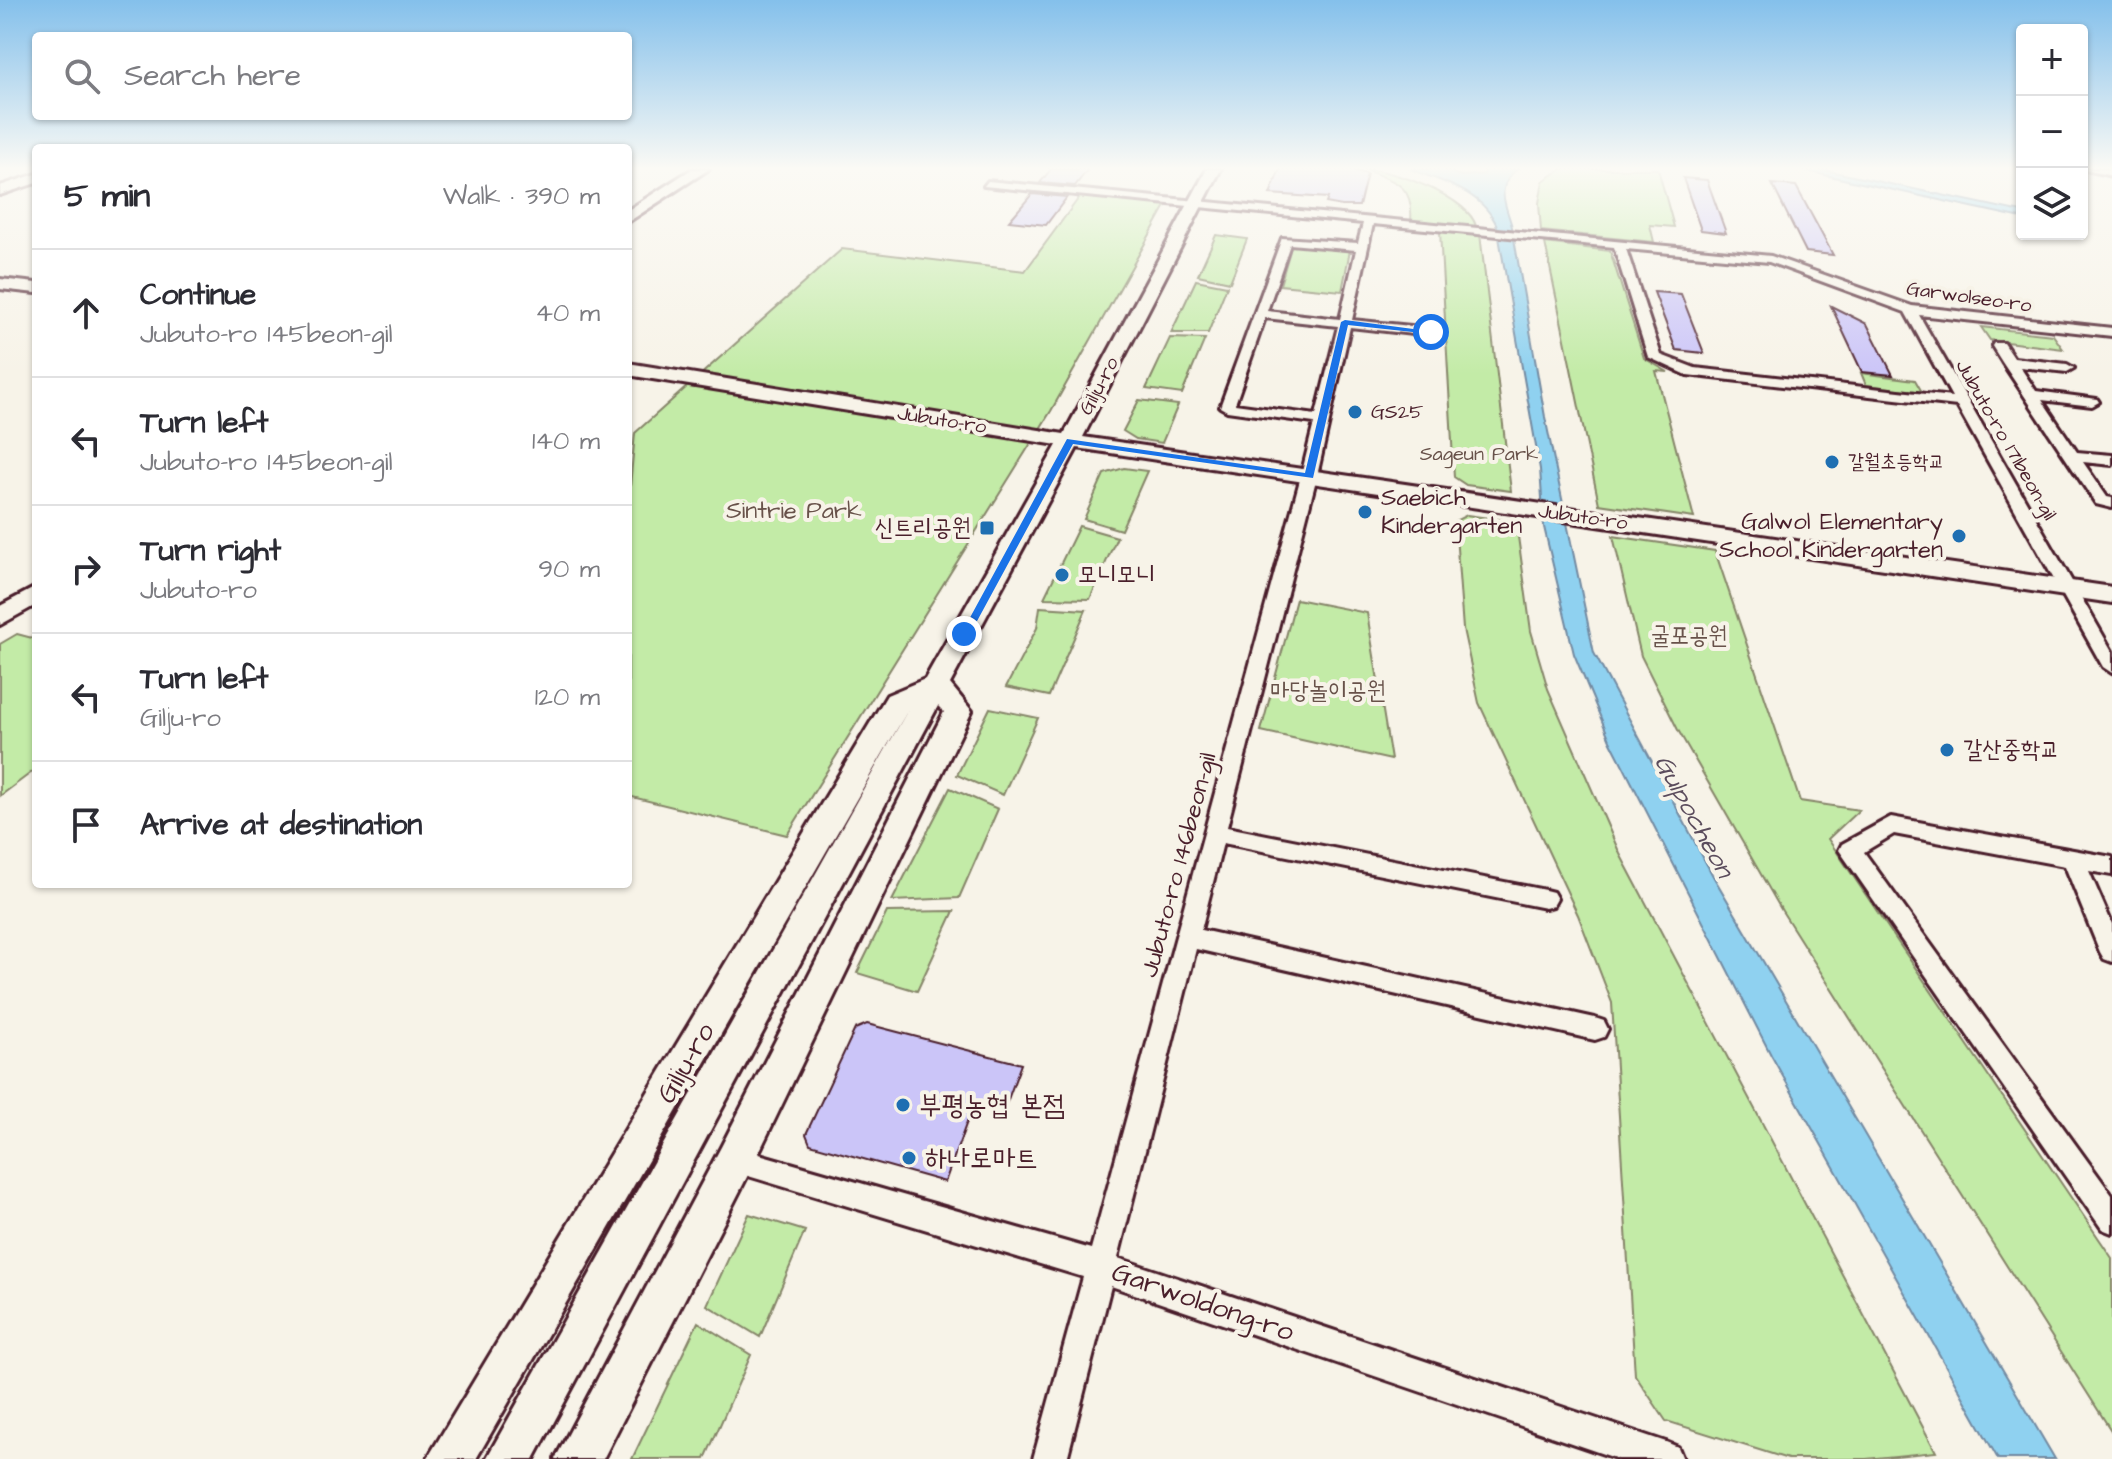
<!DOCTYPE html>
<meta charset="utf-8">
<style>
:root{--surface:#fff;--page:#f7f7f7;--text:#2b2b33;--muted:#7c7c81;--line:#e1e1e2}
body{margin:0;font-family:"Architects Daughter","Poor Story",sans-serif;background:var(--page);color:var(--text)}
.controls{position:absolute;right:24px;top:24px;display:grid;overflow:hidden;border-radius:8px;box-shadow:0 2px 6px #0004}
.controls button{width:72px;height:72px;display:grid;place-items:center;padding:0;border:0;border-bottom:2px solid var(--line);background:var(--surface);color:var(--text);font:40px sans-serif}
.stop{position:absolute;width:24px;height:24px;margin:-18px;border:6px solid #1a73e8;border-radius:50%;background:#fff}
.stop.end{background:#1a73e8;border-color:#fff;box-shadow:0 2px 8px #0008}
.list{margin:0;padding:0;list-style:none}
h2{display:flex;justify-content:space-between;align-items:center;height:104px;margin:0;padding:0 32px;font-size:34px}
h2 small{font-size:26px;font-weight:400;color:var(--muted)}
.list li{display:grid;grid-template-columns:52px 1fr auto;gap:24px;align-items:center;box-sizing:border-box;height:128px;padding:0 32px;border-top:2px solid var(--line)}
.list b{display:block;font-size:30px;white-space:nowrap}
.list p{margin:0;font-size:26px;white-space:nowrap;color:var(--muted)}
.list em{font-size:26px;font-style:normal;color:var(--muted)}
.icon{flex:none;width:44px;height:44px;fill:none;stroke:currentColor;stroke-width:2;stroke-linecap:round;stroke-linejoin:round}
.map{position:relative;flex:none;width:2112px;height:1459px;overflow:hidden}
.search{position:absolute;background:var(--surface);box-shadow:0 2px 6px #0004;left:32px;top:32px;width:600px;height:88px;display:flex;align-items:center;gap:20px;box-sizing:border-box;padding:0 28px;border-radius:8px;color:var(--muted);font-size:30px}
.panel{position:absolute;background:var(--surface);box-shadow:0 2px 6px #0004;left:32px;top:144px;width:600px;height:744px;border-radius:8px}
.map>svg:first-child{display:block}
.green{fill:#c3eba7;stroke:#868569;stroke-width:2}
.water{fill:#8fd1f0;stroke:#738aa1;stroke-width:2}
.building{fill:#cbc5f8;stroke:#4a1f2b;stroke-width:2}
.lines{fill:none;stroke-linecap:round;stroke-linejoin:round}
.street-casing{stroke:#4a1f2b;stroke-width:6}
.secondary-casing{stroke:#4a1f2b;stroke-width:6}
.street{fill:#f7f3e8;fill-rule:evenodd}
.secondary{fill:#f7f3e8;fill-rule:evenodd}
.route{fill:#1a73e8}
.poi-dot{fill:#1f6fb2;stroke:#f7f3e8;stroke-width:3}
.labels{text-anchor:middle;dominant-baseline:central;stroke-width:8;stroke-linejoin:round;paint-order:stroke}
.far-street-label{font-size:20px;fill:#4a1f2b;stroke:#f7f3e8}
.far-poi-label{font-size:20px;fill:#4a1f2b;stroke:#f7f3e8;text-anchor:start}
.far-park-label{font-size:20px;fill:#68524a;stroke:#f7f3e8}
.poi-label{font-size:24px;fill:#4a1f2b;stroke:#f7f3e8;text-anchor:start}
.park-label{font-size:24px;fill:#68524a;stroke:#f7f3e8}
.street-label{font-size:24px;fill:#4a1f2b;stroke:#f7f3e8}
.water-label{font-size:26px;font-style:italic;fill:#5b4c5c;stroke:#f7f3e8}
.near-street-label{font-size:28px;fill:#4a1f2b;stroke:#f7f3e8}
.near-poi-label{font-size:28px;fill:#4a1f2b;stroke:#f7f3e8;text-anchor:start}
</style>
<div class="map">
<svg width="2112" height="1459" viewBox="0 0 2112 1459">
<rect width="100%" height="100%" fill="#f7f3e8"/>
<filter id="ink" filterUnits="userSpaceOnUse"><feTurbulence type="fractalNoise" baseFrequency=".0125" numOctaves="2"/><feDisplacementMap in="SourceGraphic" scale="16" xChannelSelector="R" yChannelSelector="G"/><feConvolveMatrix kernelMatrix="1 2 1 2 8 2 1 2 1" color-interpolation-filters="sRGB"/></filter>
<g filter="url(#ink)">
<path class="green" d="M1364,169C1392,169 1468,197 1476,226L1411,221C1414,183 1394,182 1364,169Z
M1562,169H1658L1674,227L1650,225L1654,242L1541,231L1539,203L1543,181Z
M1081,195L1167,204L1051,411L787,835L628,796V508L635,433L842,249L1025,271Z
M1440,231L1480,234L1511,491L1466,485L1454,477Z
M1216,235L1247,239L1230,282L1198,275Z
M1545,243L1610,251L1644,358L1668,372L1656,371L1694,518L1599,504Z
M1292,244L1350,250L1342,291L1280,285Z
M1196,280L1227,286L1208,333H1171Z
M1981,327L2053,335L2063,349L1990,340Z
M1170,338L1205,339L1182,394L1146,389Z
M1861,373L1915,380L1922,392L1866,385Z
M1139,400L1178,405L1162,443L1136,439L1123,431Z
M1124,468L1147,471L1121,530L1084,519L1104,474Z
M1467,515L1516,522L1531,631L1548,689L1620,854L1936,1452L1866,1459H1788L1666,1421L1635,1375L1612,1003L1578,915L1479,703L1463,629L1455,521Z
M1079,526L1117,537L1090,599L1044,598Z
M1613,536L1715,551L1800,801L1859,810L1828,839L2112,1258V1432L1782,911L1678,730L1641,656Z
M1296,599L1367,613L1391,760L1261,731Z
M1040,607L1086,610L1049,696L1006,687L1037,628Z
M17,634L36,639V769L0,796V644Z
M990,708L1038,718L1003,795L957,775Z
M950,788L998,809L959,898L892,901Z
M954,911L917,991L857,973L887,912Z
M749,1214L805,1231L760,1337L707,1305Z
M698,1322L751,1355L705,1459H632Z"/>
<path class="water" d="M1410,169H1444L1461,176L1484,174L1485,169H1517C1494,188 1506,204 1512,227L1545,417L1594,653L1713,876L2055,1459H1998L1771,1055L1610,740L1574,654L1544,527L1540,469L1497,226C1482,191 1443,182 1410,169Z
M1797,169H1820L2022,212V218Z"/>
<path class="building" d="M1051,169H1088L1075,186L1040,183Z
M1280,169H1350L1367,174L1359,206H1342L1326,203L1328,198L1270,194Z
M1683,178L1707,180L1726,233L1701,230Z
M1772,184L1796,186L1833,255L1806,252Z
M1032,194L1067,197L1046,225L1009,221Z
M1654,292L1681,294L1704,353L1676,350Z
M1831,306L1867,324L1893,375L1862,372Z
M867,1024L1021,1064L1007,1102L989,1097L984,1111L972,1108L945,1182L810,1144L806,1134L855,1029Z"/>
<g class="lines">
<defs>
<path id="street" d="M988,181L1771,256L1912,306L2112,328V336L1919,315L2112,651V673L2103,667L1957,406L1687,375L1648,357L1614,247L1373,224L1352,320L1431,328L1437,332L1431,336L1350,327L1317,476L1227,827L1545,890L1553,892L1557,899L1553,906L1545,908L1223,843L1201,930L1595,1018L1604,1021L1608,1029L1604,1037L1595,1040L1196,949L1118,1258L1666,1442L1678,1447L1683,1459H1618L1111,1286L1067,1459H1033L1083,1277L725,1169L721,1160L725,1151L735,1147L1091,1249L1301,476L1314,423L1227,411L1220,407L1282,238L1358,243L1363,223L984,186ZM1290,244L1356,250L1340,319L1267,311ZM1626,249L1769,262L1905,312L1952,397L1695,368L1661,355ZM1265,318L1338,326L1316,415L1235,404Z
M1994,343H2004L2014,358L2067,364L2074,368L2067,372L2020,367L2036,391L2097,399L2099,402L2092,406L2042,400L2077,452L2112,455V465L2083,462L2107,497L2112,498V508L2096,504L2002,362L1992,346Z
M1891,817L2112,857V875L2089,871L2112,924V962L2104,959L2100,952L2065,866L1894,834L1864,852L2112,1195V1233L2102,1229L1839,850L1842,844Z"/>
<path id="secondary" d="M692,169H709L628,222V210Z
M1207,169H1221L1083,437L2112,587V603L1077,448L950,684L972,711L749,1173L603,1459H555L721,1147L944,712L938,706L534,1459H486L909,708L476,1459H427L887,695L925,679L1057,445L628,375V363L1064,434Z
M2082,169H2112V176Z
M36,174V183L0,195V186Z
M0,279L36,283V293L0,289Z
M36,587V605L0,625V606Z"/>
</defs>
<use href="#street" class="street-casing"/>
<use href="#secondary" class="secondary-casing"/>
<use href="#street" class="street"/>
<use href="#secondary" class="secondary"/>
</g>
</g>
<linearGradient id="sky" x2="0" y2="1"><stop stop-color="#84c0eb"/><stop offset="0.45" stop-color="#fbfaf5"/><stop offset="1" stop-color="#fbfaf5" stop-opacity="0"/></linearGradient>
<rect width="2112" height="374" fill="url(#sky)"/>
<path class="route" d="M1345,320L1436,332L1431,334L1348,325L1313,478L1073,444L970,634L960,636L1067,439L1305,473L1341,322Z"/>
<g class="poi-dot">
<circle cx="1355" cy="412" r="8"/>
<circle cx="1832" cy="462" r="8"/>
<circle cx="1365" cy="512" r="8"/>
<rect x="979" y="520" width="16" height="16" rx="4"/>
<circle cx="1959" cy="536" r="8"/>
<circle cx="1062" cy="575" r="8"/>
<circle cx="1947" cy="750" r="8"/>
<circle cx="903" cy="1105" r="8"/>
<circle cx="909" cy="1158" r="8"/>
</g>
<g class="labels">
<g class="far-street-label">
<text transform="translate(1969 297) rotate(8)">Garwolseo-ro</text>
<text transform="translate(1099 386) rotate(-62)">Gilju-ro</text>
<text transform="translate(942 420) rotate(9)">Jubuto-ro</text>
<text transform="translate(2006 440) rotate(60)">Jubuto-ro 171beon-gil</text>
<text transform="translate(1583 517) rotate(8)">Jubuto-ro</text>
</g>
<g class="far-poi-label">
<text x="1371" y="412">GS25</text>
<text x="1848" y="462">갈월초등학교</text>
</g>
<g class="far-park-label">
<text x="1479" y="454">Sageun Park</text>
</g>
<g class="poi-label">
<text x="1381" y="498">Saebich<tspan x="1381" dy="28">Kindergarten</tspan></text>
<text x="1943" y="522" text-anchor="end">Galwol Elementary<tspan x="1943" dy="28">School Kindergarten</tspan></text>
<text x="971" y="528" text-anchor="end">신트리공원</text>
<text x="1078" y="575">모니모니</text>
<text x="1963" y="750">갈산중학교</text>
</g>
<g class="park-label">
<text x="794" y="511">Sintrie Park</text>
<text x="1689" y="636">굴포공원</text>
<text x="1328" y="691">마당놀이공원</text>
</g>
<g class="street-label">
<text transform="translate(1179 865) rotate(-75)">Jubuto-ro 146beon-gil</text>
</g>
<g class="water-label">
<text transform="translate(1694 816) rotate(61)">Gulpocheon</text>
</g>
<g class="near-street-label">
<text transform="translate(686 1063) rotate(-60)">Gilju-ro</text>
<text transform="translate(1203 1302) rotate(19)">Garwoldong-ro</text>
</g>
<g class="near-poi-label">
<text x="919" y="1105">부평농협 본점</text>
<text x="925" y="1158">하나로마트</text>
</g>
</g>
</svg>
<div class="controls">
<button>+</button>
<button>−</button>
<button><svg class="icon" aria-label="layers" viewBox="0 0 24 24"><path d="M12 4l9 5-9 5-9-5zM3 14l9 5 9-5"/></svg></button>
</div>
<div class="stop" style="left:1431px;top:332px"></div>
<div class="stop end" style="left:964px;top:634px"></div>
<div class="search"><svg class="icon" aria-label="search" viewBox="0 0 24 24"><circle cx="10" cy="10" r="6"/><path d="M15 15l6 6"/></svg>Search here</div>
<section class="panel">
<h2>5 min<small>Walk · 390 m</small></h2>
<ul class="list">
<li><svg class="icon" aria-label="ahead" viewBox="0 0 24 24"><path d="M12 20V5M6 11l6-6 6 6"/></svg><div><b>Continue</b><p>Jubuto-ro 145beon-gil</p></div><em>40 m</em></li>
<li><svg class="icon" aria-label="left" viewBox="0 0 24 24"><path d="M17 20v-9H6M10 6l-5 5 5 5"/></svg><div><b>Turn left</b><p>Jubuto-ro 145beon-gil</p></div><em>140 m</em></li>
<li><svg class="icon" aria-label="right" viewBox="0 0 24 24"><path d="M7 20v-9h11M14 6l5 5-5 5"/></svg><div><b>Turn right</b><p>Jubuto-ro</p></div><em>90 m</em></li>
<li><svg class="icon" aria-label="left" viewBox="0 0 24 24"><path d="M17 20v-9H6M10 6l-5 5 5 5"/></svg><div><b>Turn left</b><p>Gilju-ro</p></div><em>120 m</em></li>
<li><svg class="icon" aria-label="arrive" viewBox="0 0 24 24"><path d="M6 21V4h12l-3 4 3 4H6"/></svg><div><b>Arrive at destination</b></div></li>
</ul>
</section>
</div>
